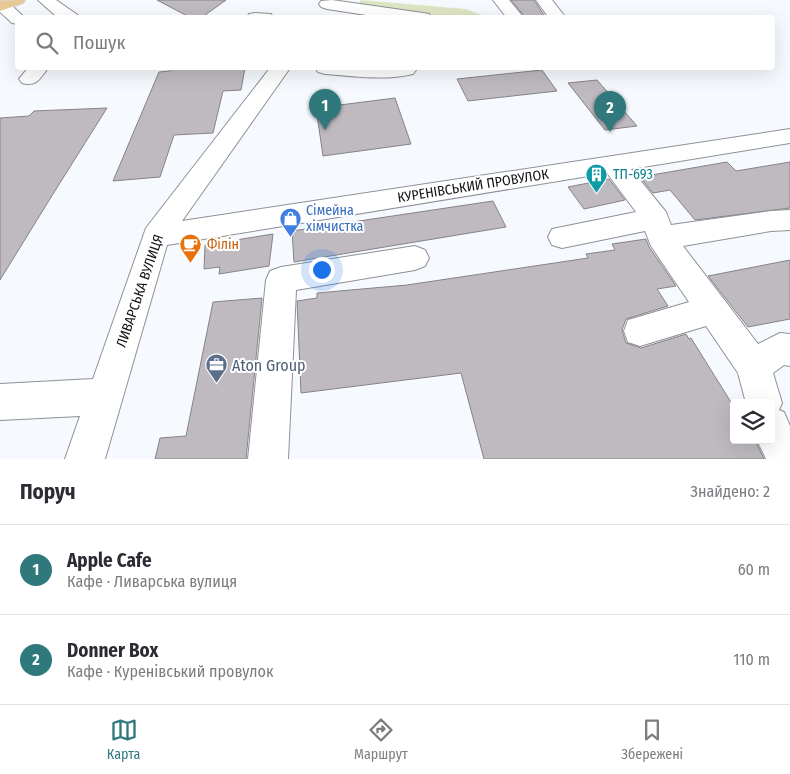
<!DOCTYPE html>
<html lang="uk">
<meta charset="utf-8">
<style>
:root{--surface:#fff;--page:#f2f2f3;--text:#2b2b33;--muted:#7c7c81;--line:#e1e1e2;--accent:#2f797d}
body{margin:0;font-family:"Fira Sans Condensed",sans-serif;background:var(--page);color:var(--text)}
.controls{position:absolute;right:15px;bottom:15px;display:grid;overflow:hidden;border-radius:5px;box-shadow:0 5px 20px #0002}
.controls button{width:45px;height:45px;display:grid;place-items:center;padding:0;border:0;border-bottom:1px solid var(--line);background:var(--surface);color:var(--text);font:25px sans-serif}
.you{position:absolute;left:321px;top:269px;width:18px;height:18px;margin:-12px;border:4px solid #fff;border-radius:50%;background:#1a73e8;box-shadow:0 0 0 8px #1a73e833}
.badge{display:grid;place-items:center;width:32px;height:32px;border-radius:50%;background:var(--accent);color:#fff;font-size:16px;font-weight:700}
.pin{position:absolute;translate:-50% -41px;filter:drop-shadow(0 1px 2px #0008)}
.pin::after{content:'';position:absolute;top:26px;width:18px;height:15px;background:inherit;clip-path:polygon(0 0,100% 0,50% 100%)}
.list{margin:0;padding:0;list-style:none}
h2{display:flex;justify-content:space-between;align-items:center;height:65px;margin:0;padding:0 20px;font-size:21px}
h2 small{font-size:16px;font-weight:400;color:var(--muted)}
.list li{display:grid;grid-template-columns:32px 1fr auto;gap:15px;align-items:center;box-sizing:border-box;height:90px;padding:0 20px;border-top:1px solid var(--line)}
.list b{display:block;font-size:19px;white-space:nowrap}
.list p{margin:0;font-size:16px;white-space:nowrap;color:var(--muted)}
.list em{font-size:16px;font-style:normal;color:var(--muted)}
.icon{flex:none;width:28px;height:28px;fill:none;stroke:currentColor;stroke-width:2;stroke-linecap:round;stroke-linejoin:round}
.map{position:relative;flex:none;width:790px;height:459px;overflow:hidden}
.search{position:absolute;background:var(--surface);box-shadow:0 5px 20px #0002;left:15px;right:15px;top:15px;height:55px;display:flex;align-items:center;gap:12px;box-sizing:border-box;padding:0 18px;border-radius:5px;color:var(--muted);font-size:19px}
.sheet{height:245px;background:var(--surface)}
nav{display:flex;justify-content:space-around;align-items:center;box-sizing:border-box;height:70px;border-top:1px solid var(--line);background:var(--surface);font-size:14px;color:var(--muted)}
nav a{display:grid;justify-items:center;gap:2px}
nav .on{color:var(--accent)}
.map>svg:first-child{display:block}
.green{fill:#dde5c3}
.building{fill:#bebac0;stroke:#868288}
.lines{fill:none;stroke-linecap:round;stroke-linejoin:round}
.minor-casing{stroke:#8d9197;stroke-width:2}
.major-casing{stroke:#d4d5d5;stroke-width:2}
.minor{fill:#fff;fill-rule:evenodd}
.major{fill:#eac893;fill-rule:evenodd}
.labels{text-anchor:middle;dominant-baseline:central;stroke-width:4;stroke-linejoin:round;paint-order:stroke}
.culture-label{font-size:14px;fill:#0d838f;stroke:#fff;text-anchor:start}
.street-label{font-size:14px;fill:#121416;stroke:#fff}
.shop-label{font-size:14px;fill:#366cbe;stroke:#fff;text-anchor:start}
.food-label{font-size:14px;fill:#c56008;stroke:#fff;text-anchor:start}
.near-service-label{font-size:16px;fill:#4e5e75;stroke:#fff;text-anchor:start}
</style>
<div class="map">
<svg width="790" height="459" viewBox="0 0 790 459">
<rect width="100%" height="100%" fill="#f6fafe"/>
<path class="green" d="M361,0L465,9L488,17H427L428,14L358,5Z"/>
<path class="building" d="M157,0H226L201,18H191Z
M511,0H534L546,18H526Z
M172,68H245L241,90L223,91L213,133L174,135L160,177L113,181L159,72L170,71Z
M542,70L557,91L468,101L457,79Z
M597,80L637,126L605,130L568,83Z
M395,98L411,144L323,156L316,108Z
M107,108L53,194L0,280V118L29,116L34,111Z
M727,162L736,171L790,162V208L695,220L670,190L653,193L640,177Z
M609,179L625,200L584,209L568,187Z
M493,201L506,227L294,262L292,231Z
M273,234L269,266L219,274L220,267L204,269L205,245Z
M646,239L649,247L676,286L657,289L668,306L626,319L622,330L626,343L641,348L686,334L689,339L691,338L734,407V440H755L764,459H484L461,373L301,393L297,301L317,298V293L407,285L588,258L586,254L615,250L612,244Z
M790,260V319L748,327L708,276Z
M262,298L246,459H155L160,438L186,436L213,302Z"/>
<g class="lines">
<defs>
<path id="minor" d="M38,0H56L82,18L57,17Z
M332,0L423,13L429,14L431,18H386L327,9L321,7L319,4L321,1Z
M493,0H509L524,18H507Z
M536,0H552L566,18H549Z
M0,1L8,2L25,18H18V24L12,23L0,12Z
M255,13L271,14L273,18H247L249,14Z
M28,68H48C40,79 36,87 22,83L19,79Z
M270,68H290L182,221L790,129V143L631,169L666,212L671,225L771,211L790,210V230L771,231L683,246L758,344L780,333L790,334V366L784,365L773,373L782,403L779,410L784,412L790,426V459H766L757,440H771V403H746L738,373L706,326L640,346L628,342L624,331L628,320L689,302L651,246L645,231L562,248L552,245L548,237L552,229L636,212L607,173L167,245L105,459H65L80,416L0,420V384L93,379L146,228Z
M315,68H415L416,70L413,74C384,81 354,76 325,74L318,72Z
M415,246L425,250L429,258L425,266L415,270L296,290L288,459H248L266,280L270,271L281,267Z"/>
<path id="major" d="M25,0L23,3L0,11V1Z"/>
</defs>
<use href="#minor" class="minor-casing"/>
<use href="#major" class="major-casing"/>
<use href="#minor" class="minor"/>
<use href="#major" class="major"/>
</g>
<defs>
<symbol id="building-pin" viewBox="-11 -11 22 30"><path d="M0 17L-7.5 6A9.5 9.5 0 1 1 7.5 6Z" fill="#0f9aa8" stroke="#fff"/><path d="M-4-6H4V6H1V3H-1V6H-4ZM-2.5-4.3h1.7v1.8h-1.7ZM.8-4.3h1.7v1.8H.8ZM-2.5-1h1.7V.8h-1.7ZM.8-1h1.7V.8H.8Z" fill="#fff"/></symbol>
<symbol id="shop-pin" viewBox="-11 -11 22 30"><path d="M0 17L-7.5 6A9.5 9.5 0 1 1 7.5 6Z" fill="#3f7fe0" stroke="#fff"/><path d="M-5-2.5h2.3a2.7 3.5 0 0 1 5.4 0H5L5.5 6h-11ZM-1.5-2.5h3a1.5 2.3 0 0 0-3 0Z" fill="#fff"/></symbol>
<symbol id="cafe-pin" viewBox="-11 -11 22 30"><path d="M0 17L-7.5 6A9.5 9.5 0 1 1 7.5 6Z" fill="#e8710a" stroke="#fff"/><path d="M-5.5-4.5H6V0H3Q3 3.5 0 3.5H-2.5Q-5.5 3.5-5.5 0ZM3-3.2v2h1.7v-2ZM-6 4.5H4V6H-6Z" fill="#fff"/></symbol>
<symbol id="office-pin" viewBox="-11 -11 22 30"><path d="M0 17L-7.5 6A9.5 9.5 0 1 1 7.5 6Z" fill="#5c6f8a" stroke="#fff"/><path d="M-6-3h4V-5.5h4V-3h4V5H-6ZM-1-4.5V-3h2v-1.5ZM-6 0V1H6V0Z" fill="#fff"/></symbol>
</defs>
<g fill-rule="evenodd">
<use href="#building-pin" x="584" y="162" width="25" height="34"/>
<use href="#shop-pin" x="278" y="206" width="25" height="34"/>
<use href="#cafe-pin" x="178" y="232" width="25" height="34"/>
<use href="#office-pin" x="204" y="352" width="25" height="34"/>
</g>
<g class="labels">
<g class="culture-label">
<text x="613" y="174">ТП-693</text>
</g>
<g class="street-label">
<text transform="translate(473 186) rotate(-9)">КУРЕНІВСЬКИЙ ПРОВУЛОК</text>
<text transform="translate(140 291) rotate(-71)">ЛИВАРСЬКА ВУЛИЦЯ</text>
</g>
<g class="shop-label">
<text x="306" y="210">Сімейна<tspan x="306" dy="16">хімчистка</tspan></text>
</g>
<g class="food-label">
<text x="207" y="244">Філін</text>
</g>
<g class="near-service-label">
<text x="232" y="365">Aton Group</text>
</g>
</g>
</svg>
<div class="controls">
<button><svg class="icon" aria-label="layers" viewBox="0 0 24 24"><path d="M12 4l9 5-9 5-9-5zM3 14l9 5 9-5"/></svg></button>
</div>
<div class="you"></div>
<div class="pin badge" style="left:325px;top:130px">1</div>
<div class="pin badge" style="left:610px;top:132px">2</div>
<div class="search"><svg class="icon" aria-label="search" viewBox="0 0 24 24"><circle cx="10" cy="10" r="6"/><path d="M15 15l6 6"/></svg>Пошук</div>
</div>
<section class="sheet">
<h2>Поруч<small>Знайдено: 2</small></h2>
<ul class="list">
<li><span class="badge">1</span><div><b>Apple Cafe</b><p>Кафе · Ливарська вулиця</p></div><em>60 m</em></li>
<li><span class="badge">2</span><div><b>Donner Box</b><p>Кафе · Куренівський провулок</p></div><em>110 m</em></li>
</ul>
</section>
<nav>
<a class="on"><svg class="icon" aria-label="map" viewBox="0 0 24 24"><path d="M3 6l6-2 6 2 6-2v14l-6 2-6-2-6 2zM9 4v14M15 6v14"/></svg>Карта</a>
<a><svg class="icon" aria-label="directions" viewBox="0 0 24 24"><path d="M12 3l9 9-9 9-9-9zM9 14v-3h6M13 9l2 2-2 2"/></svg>Маршрут</a>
<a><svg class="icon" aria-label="saved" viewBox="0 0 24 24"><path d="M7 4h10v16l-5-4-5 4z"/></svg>Збережені</a>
</nav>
